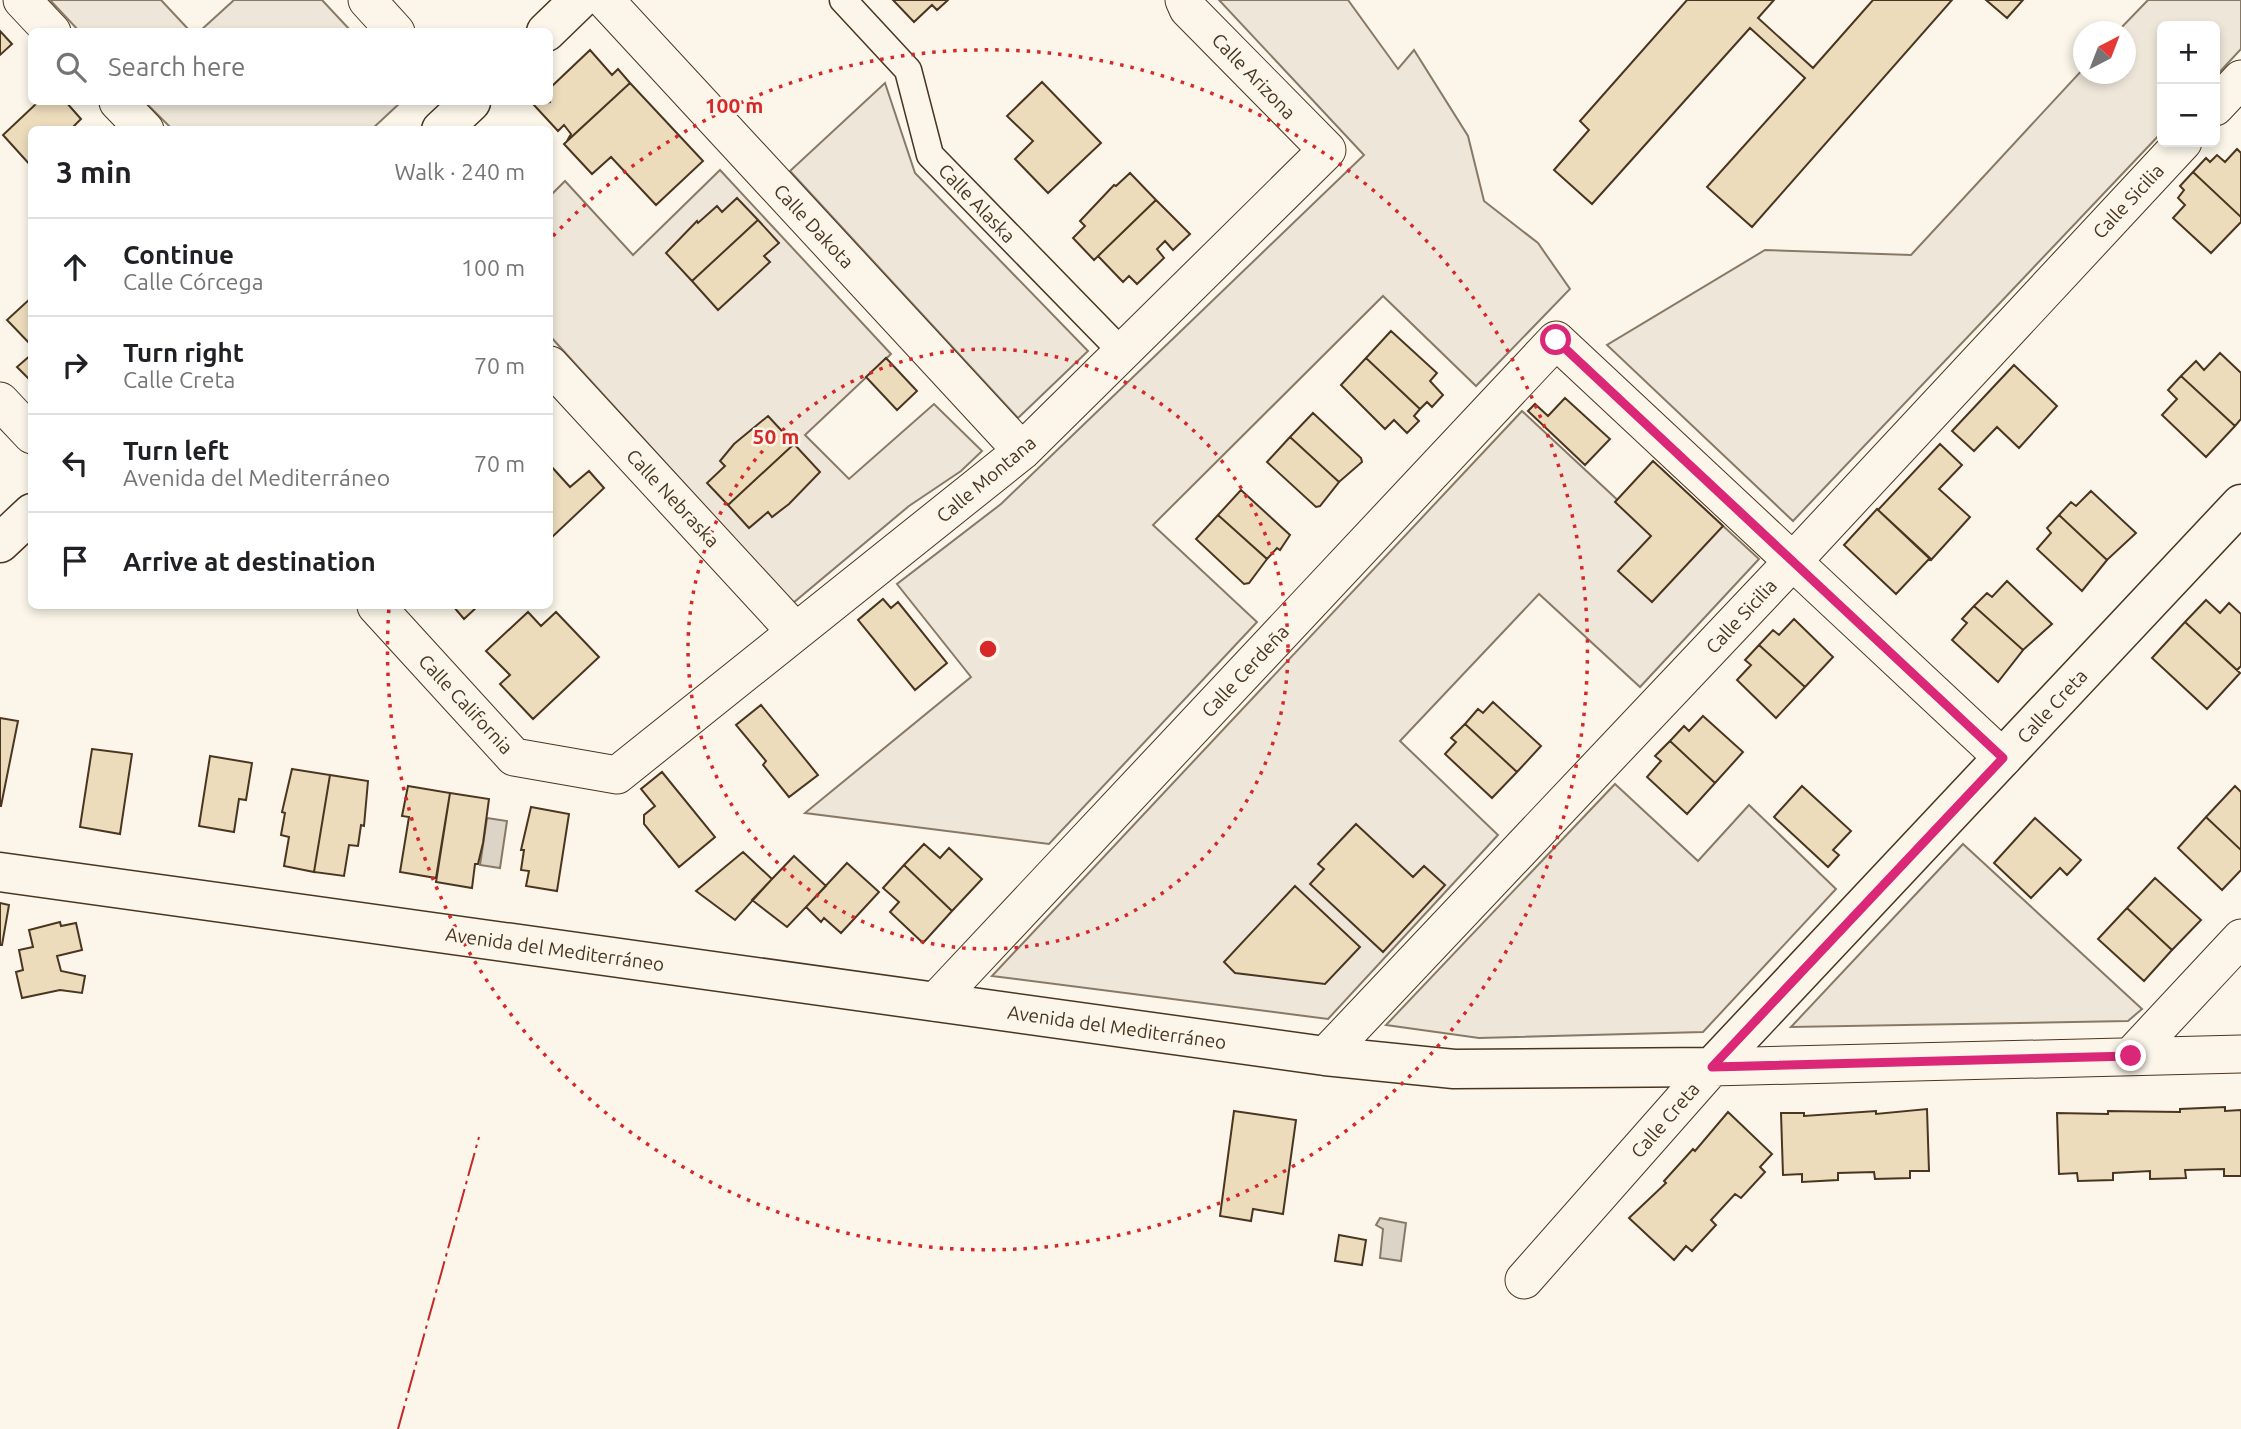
<!DOCTYPE html>
<meta charset="utf-8">
<style>
:root{--surface:#fff;--page:#f6f6f6;--text:#202124;--muted:#757577;--line:#e0e0e0}
body{margin:0;font-family:Ubuntu,sans-serif;background:var(--page);color:var(--text)}
.controls{position:absolute;right:21px;top:21px;display:grid;overflow:hidden;border-radius:10px;box-shadow:0 4px 10px #0003}
.controls button{width:63px;height:63px;display:grid;place-items:center;padding:0;border:0;border-bottom:2px solid var(--line);background:var(--surface);color:var(--text);font:35px sans-serif}
.compass{position:absolute;left:2073px;top:21px;width:63px;height:63px;border-radius:50%;background:var(--surface);box-shadow:0 4px 10px #0003;rotate:42deg}
.stop{position:absolute;width:21px;height:21px;margin:-16px;border:5px solid #db2777;border-radius:50%;background:#fff}
.stop.end{background:#db2777;border-color:#fff;box-shadow:0 2px 7px #0008}
.list{margin:0;padding:0;list-style:none}
h2{display:flex;justify-content:space-between;align-items:center;height:91px;margin:0;padding:0 28px;font-size:30px}
h2 small{font-size:23px;font-weight:400;color:var(--muted)}
.list li{display:grid;grid-template-columns:46px 1fr auto;gap:21px;align-items:center;box-sizing:border-box;height:98px;padding:0 28px;border-top:2px solid var(--line)}
.list b{display:block;font-size:26px;white-space:nowrap}
.list p{margin:0;font-size:23px;white-space:nowrap;color:var(--muted)}
.list em{font-size:23px;font-style:normal;color:var(--muted)}
.icon{flex:none;width:38px;height:38px;fill:none;stroke:currentColor;stroke-width:2;stroke-linecap:round;stroke-linejoin:round}
.map{position:relative;flex:none;width:2241px;height:1429px;overflow:hidden}
.search{position:absolute;background:var(--surface);box-shadow:0 4px 10px #0003;left:28px;top:28px;width:525px;height:77px;display:flex;align-items:center;gap:18px;box-sizing:border-box;padding:0 24px;border-radius:10px;color:var(--muted);font-size:26px}
.panel{position:absolute;background:var(--surface);box-shadow:0 4px 10px #0003;left:28px;top:126px;width:525px;height:483px;border-radius:10px}
.map>svg:first-child{display:block}
.green{fill:#ede6d9;stroke:#887966;stroke-width:2}
.water{fill:#dcd4c6;stroke:#887966;stroke-width:2}
.building{fill:#ecdcbc;stroke:#4a3520;stroke-width:2}
.lines{fill:none;stroke-linecap:round;stroke-linejoin:round}
.pedestrian-casing{stroke:#4a3520;stroke-width:29}
.minor-casing{stroke:#4a3520;stroke-width:39}
.tertiary-casing{stroke:#4a3520;stroke-width:41}
.pedestrian{stroke:#fbf6e9;stroke-width:26}
.minor{stroke:#fbf6e9;stroke-width:37}
.tertiary{stroke:#fbf6e9;stroke-width:38}
.power{stroke:#c62828;stroke-width:2;stroke-dasharray:24 5 3.5 5;stroke-linecap:butt}
.route{stroke:#db2777;stroke-width:9}
.ring{fill:none;stroke:#d62828;stroke-width:3.5;stroke-dasharray:3.5 7}
.labels{text-anchor:middle;dominant-baseline:central;stroke-width:5;stroke-linejoin:round;paint-order:stroke}
.street-label{font-size:19px;fill:#4a3520;stroke:#fbf6e9}
.centre{fill:#d62828;stroke:#fbf6e9;stroke-width:3.5}
.ring-label{font-size:21px;text-anchor:middle;font-weight:bold;fill:#d62828;stroke:#fbf6e9;stroke-width:5;stroke-linejoin:round;paint-order:stroke}
</style>
<div class="map">
<svg width="2241" height="1429" viewBox="0 0 2241 1429">
<rect width="100%" height="100%" fill="#fbf6e9"/>
<path class="green" d="M50,0H161L190,31H79Z
M234,0H322L351,31H200Z
M1219,0H1348L1398,69L1414,50L1468,136L1484,201L1538,243L1570,289L1476,386L1383,296L1153,525L1257,622L1049,844L805,813L971,677L897,584L1001,504L1364,155Z
M2148,0H2241V49L2215,77V26H2162V132L1793,521L1607,345L1765,250L1911,255L2083,69L2084,74H2126V32L2118,31Z
M885,83L915,173L1088,351L1018,418L790,171Z
M145,102H401L371,130L172,129Z
M720,170L891,354L805,435L849,479L934,404L982,451L961,471L909,506L793,603L550,336V196L565,181L633,255Z
M1522,411L1623,505L1659,467L1759,559L1640,687L1539,594L1400,741L1498,835L1328,1019L992,976Z
M1615,784L1698,861L1749,805L1836,889L1703,1032L1479,1038L1386,1025Z
M1963,844L2142,1009L2128,1021L1791,1027Z"/>
<path class="water" d="M487,818L507,821L500,868L480,865Z
M1380,1218L1406,1223L1401,1261L1380,1258L1383,1229L1376,1225Z"/>
<path class="building" d="M893,0H948L937,10L932,5L914,22Z
M1687,0H1774L1758,18L1813,68L1873,0H1952L1752,227L1707,187L1805,78L1750,28L1592,204L1554,170L1589,130L1580,121Z
M1986,0H2023L2007,18Z
M0,31L12,44L0,55Z
M590,50L612,75L618,69L630,83L567,141L571,134L564,125L558,131L533,104L550,102V88Z
M1042,82L1101,143L1048,193L1015,159L1033,141L1007,116Z
M630,83L703,161L656,205L611,157L592,174L564,144Z
M38,102H66L81,119L70,130H32L31,166L3,135Z
M2237,149L2241,153V217L2193,172L2206,158L2210,162L2217,155L2225,162Z
M2193,172L2241,217V222L2211,253L2173,218L2185,205L2178,198L2184,190L2180,186Z
M1130,173L1156,200L1094,260L1073,238L1085,226L1080,221L1114,185L1116,186Z
M737,198L758,220L692,281L666,253L697,221L698,223L717,206L722,212Z
M1156,200L1190,234L1173,250L1165,241L1157,249L1164,258L1137,284L1129,276L1123,282L1098,256Z
M758,220L779,243L764,256L770,262L718,310L692,281Z
M32,297V346L7,320Z
M1391,331L1437,373L1430,381L1443,395L1432,407L1427,402L1420,409L1366,358Z
M2220,353L2241,373V419L2235,426L2181,376L2196,361L2204,370Z
M32,354V382L17,367Z
M886,358L917,391L897,410L866,377Z
M1366,358L1420,409L1414,416L1419,421L1407,433L1394,420L1385,429L1341,385Z
M2014,365L2057,406L2019,448L1997,427L1974,451L1952,431Z
M2181,376L2235,426L2206,457L2162,415L2177,399L2168,390Z
M1565,398L1610,439L1585,465L1528,411L1535,404L1548,416Z
M1313,413L1361,458L1362,462L1339,482L1290,437Z
M768,416L794,444L728,505L707,483L725,466L720,461L734,444Z
M1290,437L1339,482L1320,506L1316,507L1267,462Z
M794,444L820,472L789,504L772,517L768,512L749,528L728,505Z
M1940,444L1962,465L1939,489L1970,517L1931,560L1878,510Z
M1653,461L1723,526L1652,602L1618,571L1651,536L1615,502Z
M550,465L570,487L589,471L604,488L550,539Z
M1241,490L1290,535L1280,550L1277,548L1267,559L1218,515Z
M2091,491L2136,533L2107,560L2059,515L2071,502L2076,506Z
M1877,509L1930,558L1896,594L1844,545Z
M1218,515L1267,559L1249,583L1244,584L1196,539Z
M2059,515L2107,560L2082,591L2037,549L2051,533L2047,528Z
M2007,581L2052,624L2023,650L1974,606L1987,593L1992,597Z
M883,599L891,608L898,602L947,663L915,690L858,620Z
M2206,600L2220,613L2229,603L2241,614V666L2237,670L2185,622Z
M453,606H478L464,619Z
M1974,606L2023,650L1998,682L1952,640L1967,623L1962,619Z
M528,612L541,626L556,612L599,657L533,719L500,684L510,675L486,651Z
M1794,619L1833,657L1805,687L1759,645L1773,630L1779,635Z
M2185,622L2240,673L2207,709L2152,658Z
M1759,645L1805,687L1776,718L1737,680L1751,665L1745,660Z
M1493,702L1541,746L1517,772L1465,724L1478,709L1483,713Z
M761,705L818,775L789,797L763,765L766,761L736,725Z
M1703,716L1743,752L1715,783L1670,741L1684,726L1689,731Z
M0,718L18,721L1,806H0Z
M1465,724L1517,772L1492,798L1445,754L1456,742L1451,738Z
M1670,741L1715,783L1687,814L1647,777L1661,761L1655,756Z
M92,749L132,754L120,834L80,827Z
M210,756L252,763L246,800L239,799L234,832L199,826Z
M292,769L330,775L314,872L284,866L289,837L281,835L285,813L282,812Z
M662,772L715,837L679,867L644,824V815L655,806L641,789Z
M330,775L368,781L364,826L361,825L358,846L349,845L344,876L314,872Z
M408,786L450,793L436,878L400,872L409,817L402,816Z
M1802,786L1851,831L1833,850L1839,855L1828,867L1774,817Z
M2235,786L2241,792V850L2206,817Z
M450,793L489,799L483,843L478,864H475L472,888L436,882Z
M531,807L569,814L557,891L526,886L529,871L521,870L524,850H521Z
M2206,817L2241,850V870L2222,890L2178,848Z
M2035,818L2081,860L2067,875L2060,868L2031,898L1994,863Z
M1356,824L1413,877L1424,866L1445,885L1383,952L1310,884L1324,869L1318,864Z
M924,844L940,858L949,848L982,879L952,911L904,865Z
M743,852L772,879L735,920L696,891Z
M794,856L826,886L787,927L752,900Z
M847,863L879,892L841,933L824,918L821,922L806,907Z
M904,865L952,911L923,943L890,912L899,902L883,888Z
M2155,878L2201,920L2172,950L2127,908Z
M1295,886L1360,947L1325,984L1235,973L1224,962Z
M0,903L9,905L2,945H0Z
M2127,908L2172,950L2144,981L2098,939Z
M60,922L61,926L76,923L82,950L57,956L61,971L85,976L82,993L60,990L22,998L16,972L23,970L19,950L33,947L29,930Z
M2225,1107V1111L2241,1110V1176H2224V1169L2185,1170L2186,1178L2150,1179V1171L2113,1173V1180L2078,1181L2077,1173L2059,1174L2057,1113L2108,1114V1111L2180,1112V1109Z
M1927,1109L1929,1171H1910V1178L1875,1179L1874,1172L1838,1173V1180L1802,1182V1174L1783,1175L1781,1113H1804V1116L1876,1111V1114Z
M1234,1111L1296,1120L1283,1214L1253,1209L1251,1221L1220,1216Z
M1728,1112L1772,1154L1760,1167L1765,1172L1741,1198L1735,1194L1711,1220L1716,1225L1692,1251L1686,1246L1674,1260L1629,1218L1666,1183L1664,1181L1693,1149L1695,1151Z
M1339,1235L1366,1240L1362,1265L1335,1261Z"/>
<g class="lines">
<defs>
<path id="pedestrian" d="M843,0L908,70L930,155L1123,353"/>
<path id="minor" d="M22,0L52,32
M367,0L396,32
M605,0L1022,451
M118,102L145,130
M2215,107L2241,79
M550,365L796,632
M0,401L32,435
M376,606L514,757L617,775L1022,451L1327,150L1188,9L1184,0
M935,1002L1556,340L2003,758
M1325,1056L1793,561L2183,142
M2131,1056L2241,938
M1524,1280L1712,1067L2241,1054"/>
<path id="tertiary" d="M546,32L579,0
M441,130L471,102
M0,543L32,513
M0,872L1325,1056L1454,1069L1712,1067L2241,504"/>
</defs>
<use href="#pedestrian" class="pedestrian-casing"/>
<use href="#minor" class="minor-casing"/>
<use href="#tertiary" class="tertiary-casing"/>
<use href="#pedestrian" class="pedestrian"/>
<use href="#minor" class="minor"/>
<use href="#tertiary" class="tertiary"/>
<path class="power" d="M398,1429L479,1137"/>
</g>
<g class="lines">
<path class="route" d="M1556,340L2003,758L1712,1067L2131,1056"/>
</g>
<g class="ring">
<circle cx="988" cy="649" r="300"/>
<path d="M553 236A600 600 0 1 1 389 607"/>
</g>
<g class="labels">
<g class="street-label">
<text transform="translate(1254 76) rotate(46)">Calle Arizona</text>
<text transform="translate(2128 201) rotate(-47)">Calle Sicilia</text>
<text transform="translate(977 203) rotate(46)">Calle Alaska</text>
<text transform="translate(814 226) rotate(47)">Calle Dakota</text>
<text transform="translate(986 479) rotate(-40)">Calle Montana</text>
<text transform="translate(673 498) rotate(47)">Calle Nebraska</text>
<text transform="translate(1741 616) rotate(-47)">Calle Sicilia</text>
<text transform="translate(1245 671) rotate(-47)">Calle Cerdeña</text>
<text transform="translate(466 704) rotate(47)">Calle California</text>
<text transform="translate(2052 706) rotate(-47)">Calle Creta</text>
<text transform="translate(555 949) rotate(8)">Avenida del Mediterráneo</text>
<text transform="translate(1117 1027) rotate(8)">Avenida del Mediterráneo</text>
<text transform="translate(1665 1120) rotate(-49)">Calle Creta</text>
</g>
</g>
<circle cx="988" cy="649" r="10" class="centre"/>
<g class="ring-label">
<text x="734" y="113">100 m</text>
<text x="776" y="444">50 m</text>
</g>
</svg>
<div class="controls">
<button>+</button>
<button>−</button>
</div>
<svg class="compass" viewBox="-18 -18 36 36"><path d="M0-13l5 13h-10z" fill="#e53935"/><path d="M0 13l5-13h-10z" fill="#757577"/></svg>
<div class="stop" style="left:1556px;top:340px"></div>
<div class="stop end" style="left:2131px;top:1056px"></div>
<div class="search"><svg class="icon" aria-label="search" viewBox="0 0 24 24"><circle cx="10" cy="10" r="6"/><path d="M15 15l6 6"/></svg>Search here</div>
<section class="panel">
<h2>3 min<small>Walk · 240 m</small></h2>
<ul class="list">
<li><svg class="icon" aria-label="ahead" viewBox="0 0 24 24"><path d="M12 20V5M6 11l6-6 6 6"/></svg><div><b>Continue</b><p>Calle Córcega</p></div><em>100 m</em></li>
<li><svg class="icon" aria-label="right" viewBox="0 0 24 24"><path d="M7 20v-9h11M14 6l5 5-5 5"/></svg><div><b>Turn right</b><p>Calle Creta</p></div><em>70 m</em></li>
<li><svg class="icon" aria-label="left" viewBox="0 0 24 24"><path d="M17 20v-9H6M10 6l-5 5 5 5"/></svg><div><b>Turn left</b><p>Avenida del Mediterráneo</p></div><em>70 m</em></li>
<li><svg class="icon" aria-label="arrive" viewBox="0 0 24 24"><path d="M6 21V4h12l-3 4 3 4H6"/></svg><div><b>Arrive at destination</b></div></li>
</ul>
</section>
</div>
